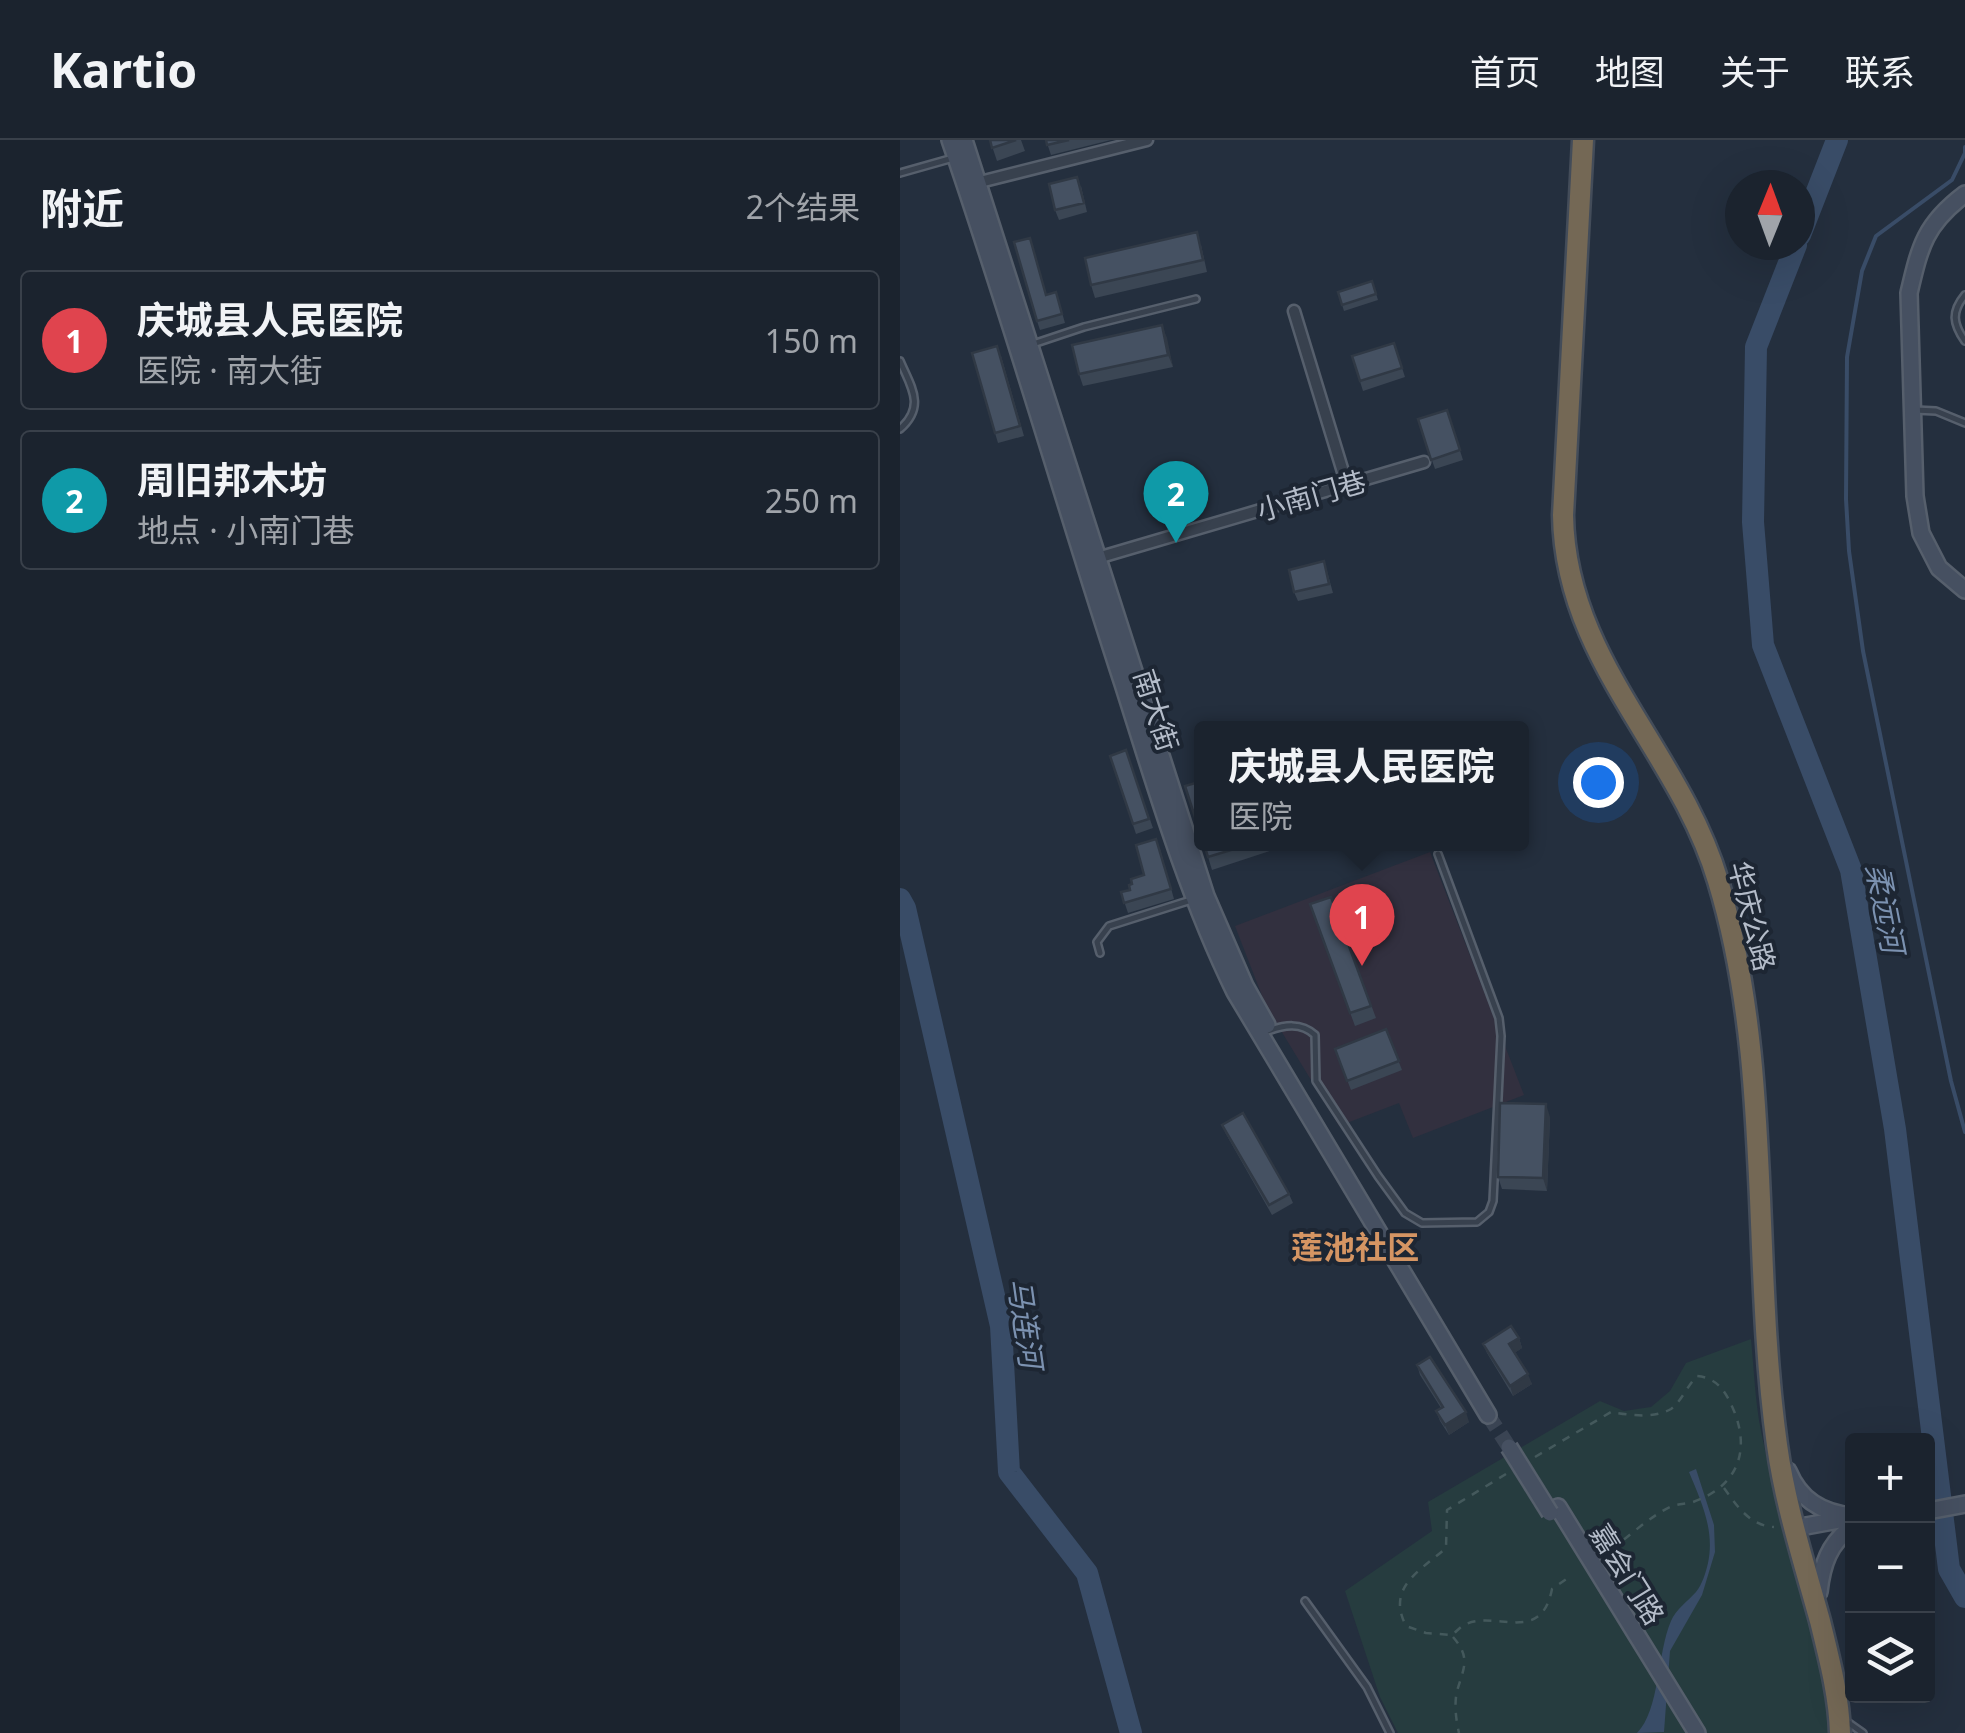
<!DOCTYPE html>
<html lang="zh">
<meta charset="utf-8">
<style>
:root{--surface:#1b232e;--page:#242b36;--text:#f1f3f6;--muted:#a0a4aa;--line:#39404a;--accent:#8ab4f8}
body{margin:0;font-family:"Noto Sans","Noto Sans SC",sans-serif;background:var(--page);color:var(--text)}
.controls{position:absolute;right:30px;bottom:30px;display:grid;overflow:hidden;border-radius:10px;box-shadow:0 10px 40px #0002}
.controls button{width:90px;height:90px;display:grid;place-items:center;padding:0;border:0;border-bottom:2px solid var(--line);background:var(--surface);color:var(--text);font:50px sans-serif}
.compass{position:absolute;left:825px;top:30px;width:90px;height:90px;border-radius:50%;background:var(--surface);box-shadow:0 10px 40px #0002;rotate:1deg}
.you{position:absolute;left:698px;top:642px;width:35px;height:35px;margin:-25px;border:8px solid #fff;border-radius:50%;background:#1a73e8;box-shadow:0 0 0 15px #1a73e833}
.badge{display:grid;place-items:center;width:65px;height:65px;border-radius:50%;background:var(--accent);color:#fff;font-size:32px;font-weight:700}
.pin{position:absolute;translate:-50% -82px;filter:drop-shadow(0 2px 5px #0008)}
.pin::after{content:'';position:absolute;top:52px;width:35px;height:30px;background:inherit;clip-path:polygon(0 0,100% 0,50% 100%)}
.popup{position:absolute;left:294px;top:581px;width:335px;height:130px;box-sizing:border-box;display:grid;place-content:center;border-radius:10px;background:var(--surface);filter:drop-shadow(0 2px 8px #0005);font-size:32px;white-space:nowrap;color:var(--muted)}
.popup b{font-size:38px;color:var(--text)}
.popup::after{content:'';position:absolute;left:50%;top:100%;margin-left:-20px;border:20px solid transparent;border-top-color:var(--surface)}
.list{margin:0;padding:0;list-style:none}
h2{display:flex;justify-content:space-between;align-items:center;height:130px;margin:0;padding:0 40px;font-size:42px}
h2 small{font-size:32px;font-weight:400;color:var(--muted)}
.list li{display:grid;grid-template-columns:65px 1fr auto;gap:30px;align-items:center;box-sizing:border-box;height:140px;margin:0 20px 20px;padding:0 20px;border:2px solid var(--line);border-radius:10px}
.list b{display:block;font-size:38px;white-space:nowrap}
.list p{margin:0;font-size:32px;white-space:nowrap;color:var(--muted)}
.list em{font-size:32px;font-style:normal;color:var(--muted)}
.icon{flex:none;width:55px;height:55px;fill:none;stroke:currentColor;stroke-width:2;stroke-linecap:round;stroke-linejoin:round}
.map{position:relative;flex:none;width:1065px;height:1593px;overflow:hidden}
header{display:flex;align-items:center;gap:60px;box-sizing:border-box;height:140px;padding:0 50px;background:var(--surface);border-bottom:2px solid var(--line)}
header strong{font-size:48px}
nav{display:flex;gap:55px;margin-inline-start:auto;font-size:35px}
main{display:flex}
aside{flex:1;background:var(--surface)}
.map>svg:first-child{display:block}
.medical{fill:#32303f}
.green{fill:#263c3f}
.water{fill:#394c67}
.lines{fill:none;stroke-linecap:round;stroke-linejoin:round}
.stream{stroke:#394c67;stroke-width:4}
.river{stroke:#394c67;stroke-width:22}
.secondary-tunnel{stroke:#3a4453;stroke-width:15;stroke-dasharray:15 8;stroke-linecap:butt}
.lane-casing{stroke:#565f6c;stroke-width:10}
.street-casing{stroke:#565f6c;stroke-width:15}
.secondary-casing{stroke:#565f6c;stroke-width:20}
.highway-casing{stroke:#434c59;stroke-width:25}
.path{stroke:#44595c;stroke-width:2.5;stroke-dasharray:8 8;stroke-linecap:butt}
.lane{stroke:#38414e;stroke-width:5}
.street{stroke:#38414e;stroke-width:10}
.secondary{stroke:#465061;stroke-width:15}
.highway{stroke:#746855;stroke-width:20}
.secondary-bridge-casing{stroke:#565f6c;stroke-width:20;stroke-linecap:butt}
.secondary-bridge{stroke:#465061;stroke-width:15}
.wall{fill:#3b4654}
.shaded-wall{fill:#303945}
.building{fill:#455162;stroke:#303945;stroke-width:2.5}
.labels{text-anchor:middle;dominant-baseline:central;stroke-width:8;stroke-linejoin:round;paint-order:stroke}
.street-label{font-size:28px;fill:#b4bcc9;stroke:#1d2633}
.water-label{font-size:30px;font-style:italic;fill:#7c92b1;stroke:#1d2633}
.quarter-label{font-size:32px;font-weight:bold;fill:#d59563;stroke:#1d2633}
</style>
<header>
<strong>Kartio</strong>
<nav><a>首页</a><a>地图</a><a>关于</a><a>联系</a></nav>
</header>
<main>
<aside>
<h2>附近<small>2个结果</small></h2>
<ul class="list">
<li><span class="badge" style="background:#e0444e">1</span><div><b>庆城县人民医院</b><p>医院 · 南大街</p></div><em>150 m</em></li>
<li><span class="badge" style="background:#0f9aa8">2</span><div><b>周旧邦木坊</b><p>地点 · 小南门巷</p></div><em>250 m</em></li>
</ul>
</aside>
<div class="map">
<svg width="1065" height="1593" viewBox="0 0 1065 1593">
<rect width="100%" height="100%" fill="#242f3e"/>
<path class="medical" d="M530,712L624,955L513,998L499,963L439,986L366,866L335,786Z"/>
<path class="green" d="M851,1199C854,1229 855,1261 861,1291C881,1392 918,1491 930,1593H498L480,1557L445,1451L532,1391L528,1362L700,1261L724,1271L751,1267L770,1251L786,1223Z"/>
<path class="water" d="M796,1329L814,1385L815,1412L802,1455L770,1511L764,1592L737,1593C760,1570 757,1513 771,1481C776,1469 788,1461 796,1452C802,1445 806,1432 808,1423C815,1390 801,1361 789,1332Z"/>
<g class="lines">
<path class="stream" d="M1065,7V13L1052,40L976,96L962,131L947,217L946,359L949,411L963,511L1051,941L1065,992"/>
<path class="river" d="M900,95L937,0
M896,105L856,207L853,382L863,505L951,730L995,989L1049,1429L1065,1457
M0,759L5,768L101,1186L109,1332L187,1433L231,1593"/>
<path class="secondary-tunnel" d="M588,1275L609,1307"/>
<defs>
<path id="lane" d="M0,33L53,18
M1065,155C1051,172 1053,184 1065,201
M130,205L184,187L296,159
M0,221C11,247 26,266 0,289
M1015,270L1036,271L1065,283
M200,813L197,802L209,786L291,760
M368,891C384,885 401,882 415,895L416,941L478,1036L505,1073L522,1083L577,1082L589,1072L593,1061L601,896L599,878L538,714
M405,1461L467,1547L490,1593
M946,1581L963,1593"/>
<path id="street" d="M76,43L247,0
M394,171L447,345
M194,419L524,322"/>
<path id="secondary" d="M50,0C112,180 164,363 223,544C256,648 287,754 335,852L588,1275
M64,0L306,756L345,846L367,885
M1065,54C1025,84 1020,106 1009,153L1015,356L1021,393L1039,428L1065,450
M888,1331C900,1360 922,1373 952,1376
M658,1367L797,1593
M1028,1371L1065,1364
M895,1388L944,1379
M919,1452C922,1425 929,1403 952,1387"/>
<path id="highway" d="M683,0L663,375C665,521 779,609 818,741C873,923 851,1118 877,1305C885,1364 904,1423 920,1481C929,1518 939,1555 940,1593"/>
</defs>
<use href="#lane" class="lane-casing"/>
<use href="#street" class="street-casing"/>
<use href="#secondary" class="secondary-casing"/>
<use href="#highway" class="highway-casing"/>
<path class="path" d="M635,1317L711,1272C729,1275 754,1279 771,1269C780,1263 788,1245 797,1236C818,1238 826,1252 834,1271C851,1313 836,1347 793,1362C785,1364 777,1364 770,1367C752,1375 724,1400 707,1413
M606,1334L547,1370L546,1408C520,1431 486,1447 506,1486L526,1493L552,1495C556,1492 560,1487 564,1485C595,1469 641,1506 652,1449L672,1435
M824,1348C837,1366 850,1386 874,1387
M553,1497C571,1518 564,1527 557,1551C554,1564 556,1580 559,1593"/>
<use href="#lane" class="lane"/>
<use href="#street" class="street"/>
<use href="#secondary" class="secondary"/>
<use href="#highway" class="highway"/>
<defs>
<path id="secondary-bridge" d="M609,1307L650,1373"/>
</defs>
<use href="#secondary-bridge" class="secondary-bridge-casing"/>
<use href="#secondary-bridge" class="secondary-bridge"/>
</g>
<path class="wall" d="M90,0H121L125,11L97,21Z
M146,0H211L151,15Z
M181,46L187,72L159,80L155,70Z
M301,105L307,132L195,158L191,145Z
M472,141L478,160L444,171L438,152Z
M156,152L165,183L140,190L137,181L147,155Z
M262,185L273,227L183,246L179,234Z
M494,203L505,237L463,251L452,216Z
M101,216L124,296L98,303L95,293Z
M547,270L563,320L535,329L518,279Z
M427,431L433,453L398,461L394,452Z
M226,610L253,688L236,694L210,616Z
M304,704H375L376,709L312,730Z
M260,709L274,759L228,773L221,752L230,750L244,735Z
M431,757L476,878L455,886L410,764Z
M486,889L502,930L451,950L435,909Z
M650,977L647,1051L602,1049L598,1037Z
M322,985L389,1054L393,1063L372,1075L326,994Z
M619,1198L622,1208L614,1213L632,1244L613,1256L587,1213L583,1204Z
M517,1225L569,1282L549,1295L540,1281L536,1271L541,1268L520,1235Z"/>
<path class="shaded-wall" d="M262,185L267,198L273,227L268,215Z
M646,964L650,977L647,1051L643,1038Z
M619,1198L622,1208L613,1214L609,1204Z
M628,1234L632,1244L613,1256L610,1246Z
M566,1272L569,1282L549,1295L545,1285Z"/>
<path class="building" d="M90,0H116L92,8Z
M146,0H169L147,5Z
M177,37L184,63L155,70L149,44Z
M297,92L303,120L191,145L185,118Z
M130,98L146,155L156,152L162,174L137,181L114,102Z
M472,141L476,154L442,165L438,152Z
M262,185L268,215L179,234L172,205Z
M494,203L502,228L460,241L452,216Z
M97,206L120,286L95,293L72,213Z
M547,270L560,310L531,320L518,279Z
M424,421L429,444L394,452L389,430Z
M226,610L249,679L233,684L210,616Z
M302,641V699L285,646Z
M256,699L271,749L224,763L221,752L230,750L229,745L232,744L231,739L244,735L236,705Z
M304,704H351L308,717Z
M431,757L471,866L450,873L410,764Z
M486,889L499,921L447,941L435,909Z
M600,963L646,964L643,1038L598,1037Z
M343,973L389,1054L369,1065L322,985Z
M611,1186L619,1198L609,1204L628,1234L610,1246L583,1204Z
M530,1217L566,1272L545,1285L536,1271L543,1267L517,1225Z"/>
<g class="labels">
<g class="street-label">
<text transform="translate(411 355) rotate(-16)">小南门巷</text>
<text transform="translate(257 570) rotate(72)">南大街</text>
<text transform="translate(853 776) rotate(76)">华庆公路</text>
<text transform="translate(728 1434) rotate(58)">嘉会门路</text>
</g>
<g class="water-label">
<text transform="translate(986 768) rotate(79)">柔远河</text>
<text transform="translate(126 1183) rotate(82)">马连河</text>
</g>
<g class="quarter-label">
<text x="455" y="1106">莲池社区</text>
</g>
</g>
</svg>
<div class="controls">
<button>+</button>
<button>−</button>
<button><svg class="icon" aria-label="layers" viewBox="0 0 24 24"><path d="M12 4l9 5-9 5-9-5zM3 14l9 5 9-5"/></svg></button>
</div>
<svg class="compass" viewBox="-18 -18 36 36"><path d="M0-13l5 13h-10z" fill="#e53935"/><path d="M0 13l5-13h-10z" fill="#a0a4aa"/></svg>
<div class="you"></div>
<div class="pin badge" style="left:462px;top:826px;background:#e0444e">1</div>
<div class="popup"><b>庆城县人民医院</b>医院</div>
<div class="pin badge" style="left:276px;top:403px;background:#0f9aa8">2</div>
</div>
</main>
